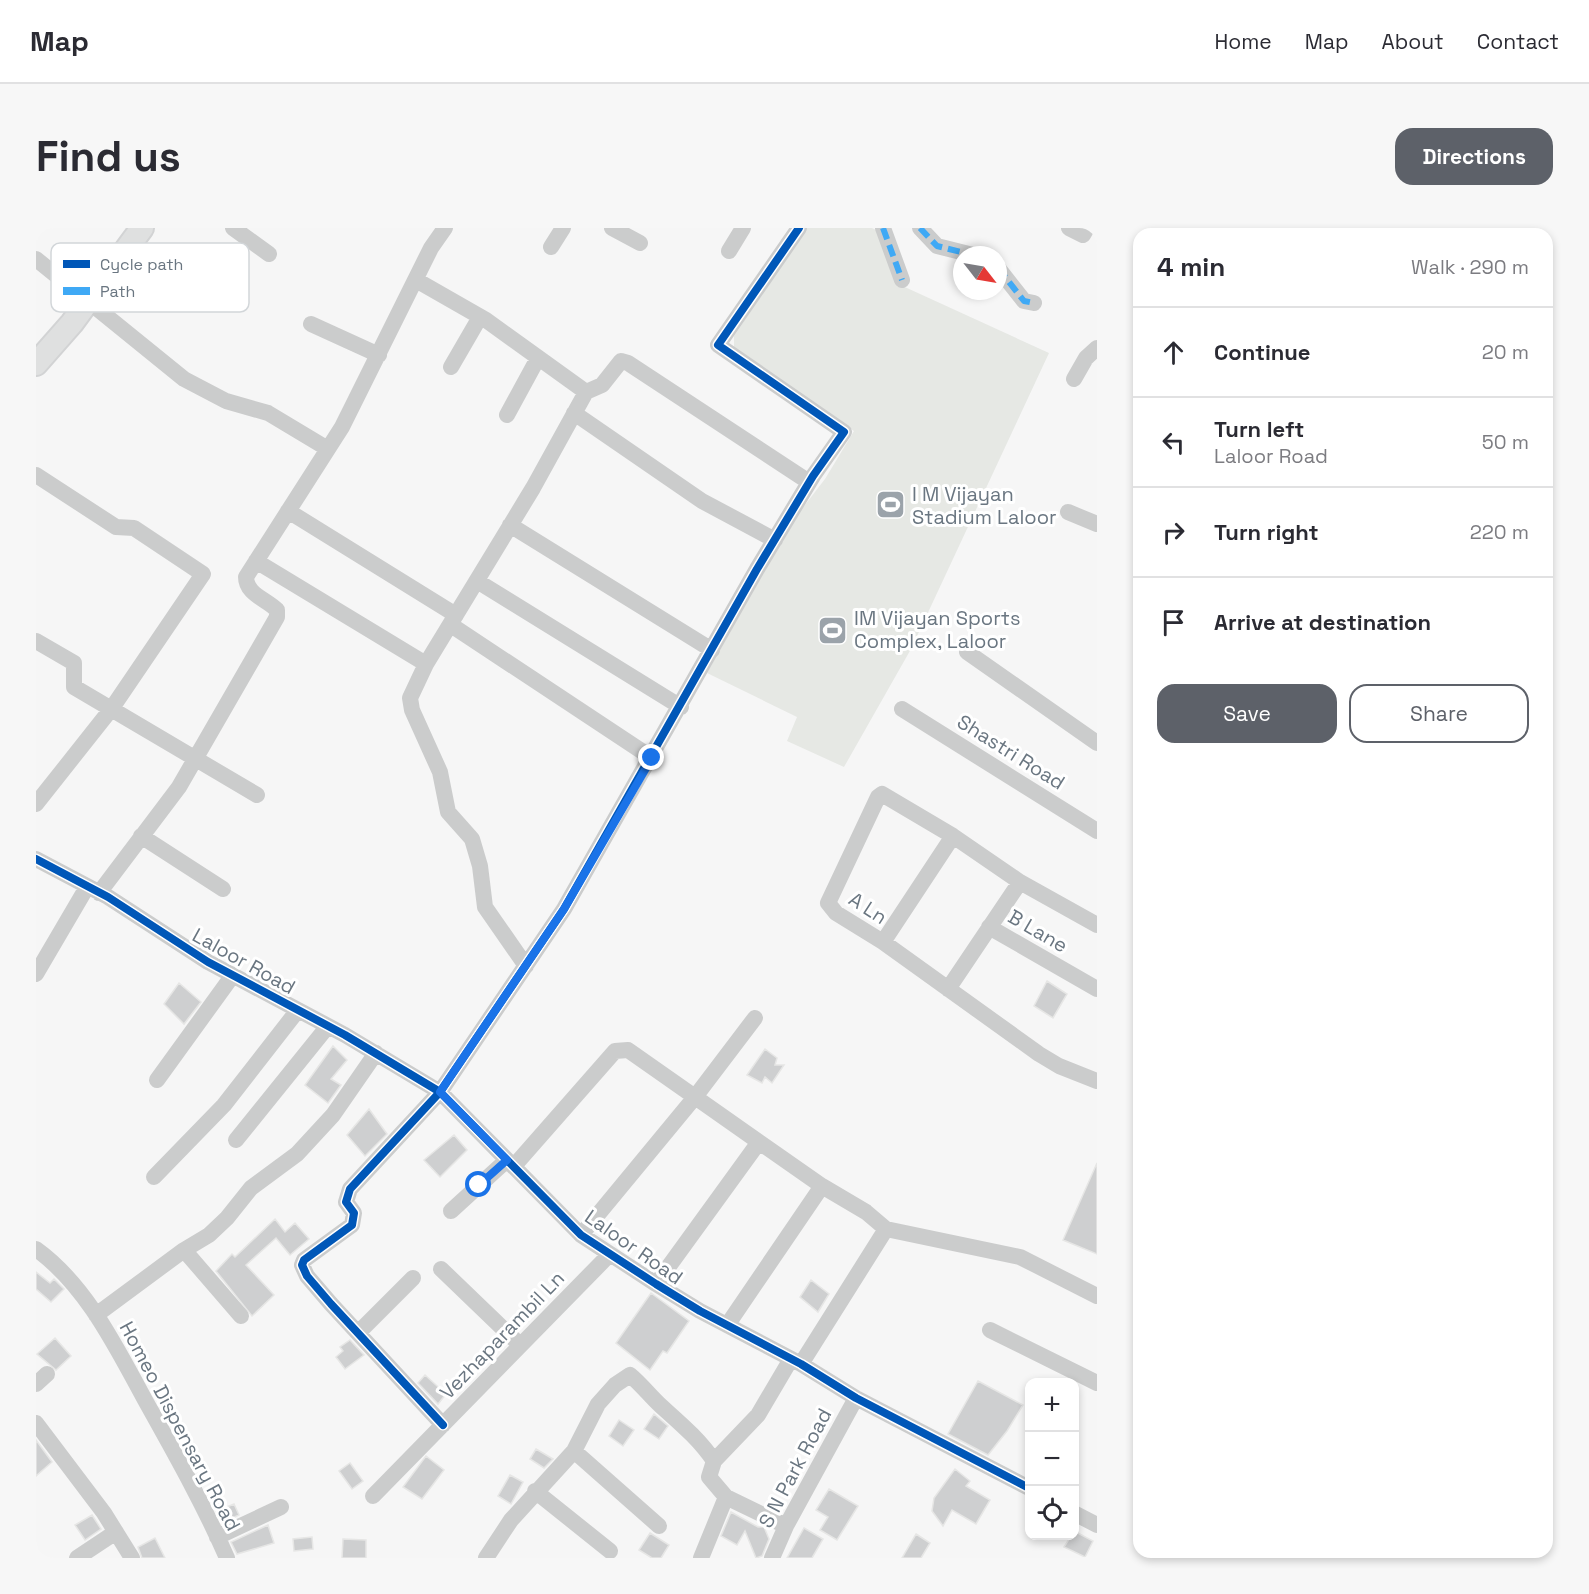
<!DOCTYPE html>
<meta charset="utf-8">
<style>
:root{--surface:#fff;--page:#f7f7f7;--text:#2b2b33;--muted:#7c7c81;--line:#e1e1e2;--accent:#5d6169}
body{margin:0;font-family:"Space Grotesk",sans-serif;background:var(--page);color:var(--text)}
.controls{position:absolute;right:18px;bottom:18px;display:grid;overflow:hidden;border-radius:12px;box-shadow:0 3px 9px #0003}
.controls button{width:54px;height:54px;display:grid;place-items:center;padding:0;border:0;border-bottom:2px solid var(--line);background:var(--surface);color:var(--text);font:30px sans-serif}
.compass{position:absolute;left:917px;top:18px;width:54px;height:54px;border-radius:50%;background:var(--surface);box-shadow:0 3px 9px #0003;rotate:121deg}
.stop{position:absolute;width:18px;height:18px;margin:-14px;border:4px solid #1a73e8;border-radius:50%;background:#fff}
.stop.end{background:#1a73e8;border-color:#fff;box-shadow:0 2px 6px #0008}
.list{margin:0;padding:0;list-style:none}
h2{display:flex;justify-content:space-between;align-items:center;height:78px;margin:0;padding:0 24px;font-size:26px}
h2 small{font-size:20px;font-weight:400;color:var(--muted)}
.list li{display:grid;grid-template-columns:39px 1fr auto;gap:18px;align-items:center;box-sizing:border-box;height:90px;padding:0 24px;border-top:2px solid var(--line)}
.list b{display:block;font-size:22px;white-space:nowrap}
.list p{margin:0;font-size:20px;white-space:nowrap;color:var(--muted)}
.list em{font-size:20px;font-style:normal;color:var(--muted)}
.actions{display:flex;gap:12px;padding:18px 24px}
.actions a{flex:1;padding:14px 0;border:2px solid var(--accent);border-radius:18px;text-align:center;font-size:21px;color:var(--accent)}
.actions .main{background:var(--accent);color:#fff}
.icon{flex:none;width:33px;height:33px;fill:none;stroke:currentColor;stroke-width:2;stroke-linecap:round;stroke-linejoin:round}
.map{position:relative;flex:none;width:1061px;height:1330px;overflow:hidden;border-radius:18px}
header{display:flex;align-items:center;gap:36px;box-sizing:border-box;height:84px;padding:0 30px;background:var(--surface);border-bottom:2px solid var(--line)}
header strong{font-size:28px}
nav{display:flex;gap:33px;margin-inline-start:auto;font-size:21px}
.intro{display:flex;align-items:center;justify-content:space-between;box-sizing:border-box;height:144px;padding:0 36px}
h1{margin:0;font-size:42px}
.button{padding:15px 27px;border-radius:18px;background:var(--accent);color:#fff;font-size:21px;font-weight:700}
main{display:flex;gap:36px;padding:0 36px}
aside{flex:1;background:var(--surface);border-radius:18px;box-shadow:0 3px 9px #0003}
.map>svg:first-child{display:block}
.green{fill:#e6e8e4}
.building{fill:#cecfd0;stroke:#e6e6e5;stroke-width:1.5}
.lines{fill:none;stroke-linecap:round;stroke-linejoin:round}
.major-casing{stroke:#d2d3d4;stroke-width:26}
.minor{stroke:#cbcccc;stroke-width:16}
.major{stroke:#dfe0e0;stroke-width:22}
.quiet{stroke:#3fa9f5;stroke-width:6;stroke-dasharray:12 6;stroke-linecap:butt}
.cycleway-casing{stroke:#fff;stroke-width:11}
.cycleway{stroke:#0057b8;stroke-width:8}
.route{stroke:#1a73e8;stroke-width:8}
.labels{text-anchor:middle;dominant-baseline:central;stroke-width:6;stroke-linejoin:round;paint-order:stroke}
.poi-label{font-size:20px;fill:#6a7681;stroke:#fff;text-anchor:start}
.street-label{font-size:20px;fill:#6a7681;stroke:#fff}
.key{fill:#fff;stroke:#d2d6d9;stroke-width:1.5}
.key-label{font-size:16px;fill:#6a7681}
</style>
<header>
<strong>Map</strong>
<nav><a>Home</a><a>Map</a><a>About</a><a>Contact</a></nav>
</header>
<div class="intro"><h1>Find us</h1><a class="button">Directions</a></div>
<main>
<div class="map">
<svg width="1061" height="1330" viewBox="0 0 1061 1330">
<rect width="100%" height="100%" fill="#f6f6f6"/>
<path class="green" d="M771,0H836L844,4L860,55L1013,125L875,421L808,539L751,513L761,489L671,445L755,295L789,251L818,203L698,119V108Z"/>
<path class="building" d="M1011,753L1031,766L1017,790L998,778Z
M143,755L165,774L148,796L128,776Z
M297,818L311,832L295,851L305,857L292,875L269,857Z
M729,821L741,830L739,837H748L736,855L729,849L726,855L711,847Z
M333,881L351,906L329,928L311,907Z
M418,907L431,922L404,949L388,932Z
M1061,935V1026L1027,1012Z
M239,991L249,1004L259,995L273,1011L254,1027L240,1010L210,1037L238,1067L216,1088L180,1043L196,1026L199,1029Z
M0,1044L14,1055L18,1051L28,1061L15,1074L0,1061Z
M775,1052L793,1066L782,1084L764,1069Z
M615,1065L653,1093L631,1125L627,1123L614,1142L580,1115Z
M19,1110L35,1128L20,1142L1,1126Z
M314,1112L328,1127L309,1141L300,1129L307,1123L304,1119Z
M389,1147L410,1166L402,1176L382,1155Z
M942,1153L987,1177L971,1203L952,1227L912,1206Z
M618,1186L632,1198L623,1211L608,1201Z
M583,1192L598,1202L587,1218L573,1208Z
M0,1212L16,1234L0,1248Z
M500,1221L517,1231L508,1240L494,1231Z
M390,1228L408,1242L386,1271L367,1259Z
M314,1235L327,1253L316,1261L303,1243Z
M919,1241L934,1253L930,1258L954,1272L940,1296L916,1282L907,1298L896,1283L898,1270Z
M474,1247L487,1254L475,1276L462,1268Z
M793,1261L822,1278L801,1312L784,1302L792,1289L780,1282Z
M198,1276L203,1287L186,1295L181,1283Z
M695,1284L722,1299H728L733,1311L726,1328L720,1330L709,1303L701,1317L685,1308Z
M56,1287L65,1301L49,1312L39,1297Z
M232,1297L238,1315L201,1326L195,1314Z
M768,1300L787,1311L776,1330H751Z
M1038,1303L1057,1313L1049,1329L1028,1319L1035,1308H1038Z
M614,1305L633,1317L625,1330H616L603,1322Z
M880,1306L894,1315L885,1330H866Z
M276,1309L277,1321L258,1323L257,1311Z
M119,1310L129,1330H106L102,1319Z
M307,1311L330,1312V1330H306Z"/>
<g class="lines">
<defs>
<path id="major" d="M0,136L36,95L106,0"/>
</defs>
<use href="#major" class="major-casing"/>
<path class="minor" d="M197,0L233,26
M576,0L604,15
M847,0L866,52
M884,0L901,18L937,27
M1033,0L1047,7L1051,0
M515,19L527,0
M693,23L707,0
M0,31L148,151L190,173L232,185L292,221
M962,40L988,73L998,75
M380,52L450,92L550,164
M275,96L343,127
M415,139L444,89
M1038,151L1050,130L1061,120
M538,185L666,273L739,312
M471,187L502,130
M0,247L80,299L98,300L167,346L76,480L0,576
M252,283L420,387
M1032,284L1061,296
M474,297L676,422
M220,333L390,436
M441,353L645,479
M415,397L616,530
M0,413L38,435V459L221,567
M931,424L1061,515
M866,481L1061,603
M105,608L187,661
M0,631L72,669L172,734L309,807L404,864L545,1007L620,1056L664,1083L765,1136L820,1170L993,1260
M63,665L143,559L241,389V382C230,371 210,366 210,349L306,199L395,20L409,0
M1061,697L984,654L917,608L846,566L842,569L792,675L800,685L847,714L1003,826L1023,838L1061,853
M953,699L1061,761
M847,714L917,608
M490,738L449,679L444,638L436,611L412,584L404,544L376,482L374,470L390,436L497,260L550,164L566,157L585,133L592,135L773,254
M0,746L51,659
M912,761L984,654
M719,790L659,869L723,914
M121,852L197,747
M200,912L292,798
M478,938L579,823L592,822L659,869L545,1007
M118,949L188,877L262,782
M415,983L471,932
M850,1001L984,1029L1061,1068
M0,1021C50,1057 80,1119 109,1172C138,1224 167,1275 191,1330
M148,1022L205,1088
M405,1041L484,1117
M620,1056L723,914L786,958
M60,1087L148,1022L173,1007L191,990L215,960L261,926L297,887L340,825
M692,1096L786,958L830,984L850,1001L765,1136
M954,1102L1061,1155
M322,1105L377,1050
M0,1156L11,1146
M0,1195L68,1285L96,1330
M407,1197L295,1076L271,1048L266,1037L268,1032L316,997L318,985L310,974L314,961L404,864L528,681L721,341L777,248L808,204L682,117L763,0
M538,1223L623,1298
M499,1263L574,1323
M337,1268L574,1026
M1038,1285L1061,1297
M750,1298L690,1269L673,1249L678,1233L722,1187L755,1131
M181,1309L245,1279
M41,1330L80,1304
M450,1330L475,1292L538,1223L562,1176L579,1157L594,1147C606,1157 614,1168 625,1178C645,1196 663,1211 678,1233
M665,1330L690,1269
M736,1330L750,1298L820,1170"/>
<use href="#major" class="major"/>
<path class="quiet" d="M847,0L866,52
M884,0L901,18L937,27
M962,40L988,73L998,75"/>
<defs>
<path id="cycleway" d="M0,631L72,669L172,734L309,807L404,864L545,1007L620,1056L664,1083L765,1136L820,1170L993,1260
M407,1197L295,1076L271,1048L266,1037L268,1032L316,997L318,985L310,974L314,961L404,864L528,681L721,341L777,248L808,204L682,117L763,0"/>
</defs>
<use href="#cycleway" class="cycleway-casing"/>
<use href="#cycleway" class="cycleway"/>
</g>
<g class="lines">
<path class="route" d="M443,957L471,932L404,864L528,681L616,530"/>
</g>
<defs>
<symbol id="stadium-square" viewBox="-11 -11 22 22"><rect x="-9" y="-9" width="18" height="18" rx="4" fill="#9ba3aa" stroke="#fff"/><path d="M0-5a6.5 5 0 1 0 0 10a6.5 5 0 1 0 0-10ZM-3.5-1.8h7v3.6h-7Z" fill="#fff"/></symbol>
</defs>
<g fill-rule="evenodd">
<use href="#stadium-square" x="838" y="260" width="33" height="33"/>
<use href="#stadium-square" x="780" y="386" width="33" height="33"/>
</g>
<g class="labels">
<g class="poi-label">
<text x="876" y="266">I M Vijayan<tspan x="876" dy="23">Stadium Laloor</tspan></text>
<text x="818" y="390">IM Vijayan Sports<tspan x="818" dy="23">Complex, Laloor</tspan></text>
</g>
<g class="street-label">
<text transform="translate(975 524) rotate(32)">Shastri Road</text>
<text transform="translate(832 680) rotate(33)">A Ln</text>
<text transform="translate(1002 703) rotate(30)">B Lane</text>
<text transform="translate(208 733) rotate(29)">Laloor Road</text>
<text transform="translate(598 1019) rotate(35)">Laloor Road</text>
<text transform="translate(466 1107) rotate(-46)">Vezhaparambil Ln</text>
<text transform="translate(144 1198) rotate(62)">Homeo Dispensary Road</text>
<text transform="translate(759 1240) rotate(-62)">S N Park Road</text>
</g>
</g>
<rect x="15" y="15" width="198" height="69" rx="9" class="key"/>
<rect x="27" y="32" width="27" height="8" fill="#0057b8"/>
<rect x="27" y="59" width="27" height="8" fill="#3fa9f5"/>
<g class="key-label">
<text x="64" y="42">Cycle path</text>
<text x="64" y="69">Path</text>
</g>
</svg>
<div class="controls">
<button>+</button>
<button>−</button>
<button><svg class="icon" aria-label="locate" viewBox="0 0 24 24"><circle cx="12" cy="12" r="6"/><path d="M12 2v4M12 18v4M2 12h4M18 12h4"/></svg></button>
</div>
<svg class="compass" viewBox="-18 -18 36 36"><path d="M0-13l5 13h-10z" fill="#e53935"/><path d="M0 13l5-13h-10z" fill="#7c7c81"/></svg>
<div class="stop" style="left:443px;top:957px"></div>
<div class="stop end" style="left:616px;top:530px"></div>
</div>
<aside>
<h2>4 min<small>Walk · 290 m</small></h2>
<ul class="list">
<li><svg class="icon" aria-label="ahead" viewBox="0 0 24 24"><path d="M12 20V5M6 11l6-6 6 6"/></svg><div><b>Continue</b></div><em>20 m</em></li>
<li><svg class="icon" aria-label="left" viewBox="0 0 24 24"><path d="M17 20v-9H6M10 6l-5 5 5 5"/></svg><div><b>Turn left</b><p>Laloor Road</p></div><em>50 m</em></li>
<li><svg class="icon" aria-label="right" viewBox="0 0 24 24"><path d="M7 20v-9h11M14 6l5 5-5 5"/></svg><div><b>Turn right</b></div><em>220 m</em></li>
<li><svg class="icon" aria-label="arrive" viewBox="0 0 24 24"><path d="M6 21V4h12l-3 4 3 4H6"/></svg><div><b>Arrive at destination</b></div></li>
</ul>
<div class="actions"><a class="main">Save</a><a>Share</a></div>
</aside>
</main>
